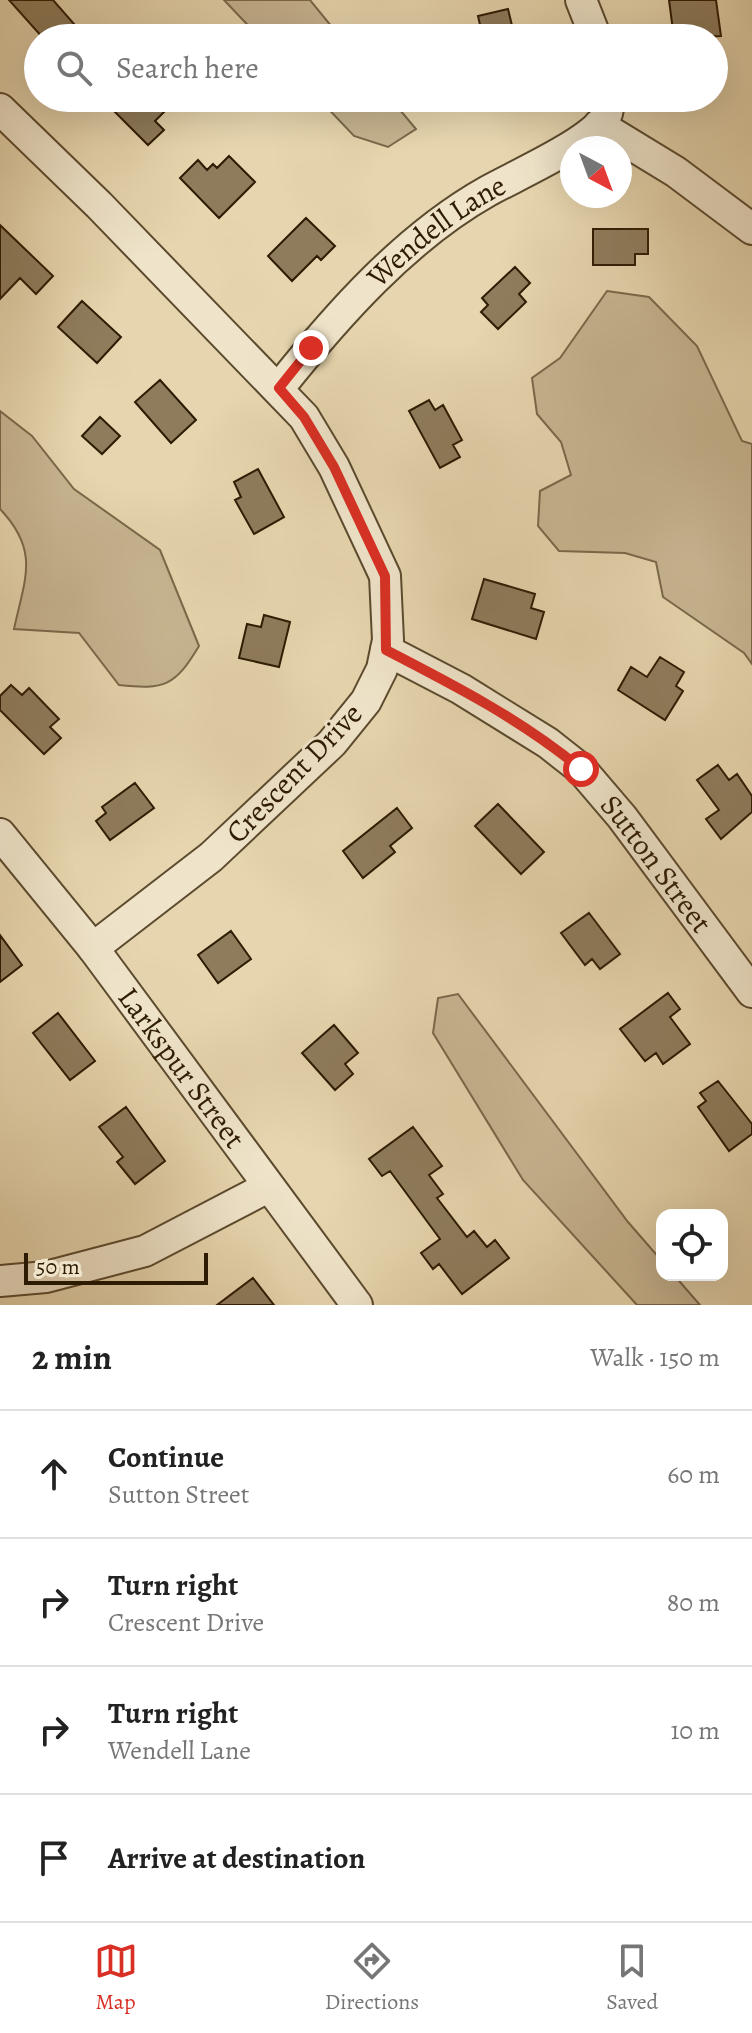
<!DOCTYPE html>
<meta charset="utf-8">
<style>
:root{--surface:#fff;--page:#f6f6f6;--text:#222;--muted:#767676;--line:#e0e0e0;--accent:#d93025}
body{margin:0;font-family:Alegreya,serif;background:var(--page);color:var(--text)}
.controls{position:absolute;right:24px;bottom:24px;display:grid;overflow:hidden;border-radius:16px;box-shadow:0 8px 32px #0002}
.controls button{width:72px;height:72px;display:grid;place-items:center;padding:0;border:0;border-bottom:2px solid var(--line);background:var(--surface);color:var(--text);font:40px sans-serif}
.compass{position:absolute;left:560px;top:136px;width:72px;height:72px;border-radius:50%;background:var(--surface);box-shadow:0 8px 32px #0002;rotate:139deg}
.scale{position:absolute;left:24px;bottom:20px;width:184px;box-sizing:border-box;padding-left:8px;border:4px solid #2e1b03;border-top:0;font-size:22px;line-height:28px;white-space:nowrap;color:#2e1b03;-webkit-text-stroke:6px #efe4ca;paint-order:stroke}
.stop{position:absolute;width:24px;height:24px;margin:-18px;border:6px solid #d93025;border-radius:50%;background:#fff}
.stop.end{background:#d93025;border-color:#fff;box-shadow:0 2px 8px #0008}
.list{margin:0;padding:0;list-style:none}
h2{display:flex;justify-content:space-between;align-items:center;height:104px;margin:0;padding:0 32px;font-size:34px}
h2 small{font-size:26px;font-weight:400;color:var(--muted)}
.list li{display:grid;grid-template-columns:52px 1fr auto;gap:24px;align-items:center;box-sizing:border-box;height:128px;padding:0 32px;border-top:2px solid var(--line)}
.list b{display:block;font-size:30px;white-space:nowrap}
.list p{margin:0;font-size:26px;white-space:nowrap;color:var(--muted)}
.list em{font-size:26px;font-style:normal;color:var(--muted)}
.icon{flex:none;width:44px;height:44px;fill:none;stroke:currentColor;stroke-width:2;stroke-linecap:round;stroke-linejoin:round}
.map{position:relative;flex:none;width:752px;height:1305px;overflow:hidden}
.search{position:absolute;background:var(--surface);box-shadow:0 8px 32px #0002;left:24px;right:24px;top:24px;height:88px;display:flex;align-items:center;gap:20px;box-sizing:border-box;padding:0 28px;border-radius:44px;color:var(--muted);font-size:30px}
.sheet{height:616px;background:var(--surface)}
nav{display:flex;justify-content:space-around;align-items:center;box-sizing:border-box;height:112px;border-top:2px solid var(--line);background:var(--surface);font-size:22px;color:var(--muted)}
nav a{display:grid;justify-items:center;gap:4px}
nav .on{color:var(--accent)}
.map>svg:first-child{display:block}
.green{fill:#c7b591;stroke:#7a684a;stroke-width:2}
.building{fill:#8e7c5c;stroke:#2e1b03;stroke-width:2}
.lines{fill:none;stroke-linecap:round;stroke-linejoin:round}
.minor-casing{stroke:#5c4a2e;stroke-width:34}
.minor{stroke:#efe4ca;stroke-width:30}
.route{stroke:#d93025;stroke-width:10}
.labels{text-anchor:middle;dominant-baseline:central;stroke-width:6;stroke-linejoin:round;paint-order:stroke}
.street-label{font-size:30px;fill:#2e1b03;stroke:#efe4ca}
</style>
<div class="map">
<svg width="752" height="1305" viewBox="0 0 752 1305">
<rect width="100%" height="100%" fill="#e6d5ae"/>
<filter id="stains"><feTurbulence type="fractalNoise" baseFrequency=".0025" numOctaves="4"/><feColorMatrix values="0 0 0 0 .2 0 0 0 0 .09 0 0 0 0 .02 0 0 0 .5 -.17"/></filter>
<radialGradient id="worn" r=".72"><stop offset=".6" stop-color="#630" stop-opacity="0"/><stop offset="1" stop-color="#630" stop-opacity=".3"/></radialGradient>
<path class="green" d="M224,0H310L341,38H260Z
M318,98H390L416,129L388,147L354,136Z
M607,291L649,297L697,346L742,441L752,444V664L744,653L663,597L656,562L625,553L559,551L538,526L540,491L571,475L561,442L537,414L532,378L560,358Z
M0,411L32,436L74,489L160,550L199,646C175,686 165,690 119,685L79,633L14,629C25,578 40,551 0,509Z
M458,994L628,1222L662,1261V1275H674L700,1305H637L523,1180L433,1033L438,998Z"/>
<path class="building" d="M9,0H53L75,25L70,29L78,38H43Z
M669,0H716L721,36L674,38Z
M508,9L515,38H483L478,16Z
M101,98H178L155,121L164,130L148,145Z
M229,156L255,182L219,218L180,178L198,160L207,170L213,164L217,168Z
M306,218L335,246L321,260L317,256L292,281L268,256Z
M0,225L53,276L36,294L20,278L0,299Z
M593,229H648V254H635V265H593Z
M515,267L530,283L519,294L526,302L498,329L481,312L488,305L482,298Z
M82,301L121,337L97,363L58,327Z
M160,380L196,420L171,443L135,402Z
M429,400L435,410L443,405L462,440L453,445L460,457L440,468L409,411Z
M100,417L120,436L102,454L82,436Z
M258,469L284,517L254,534L235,500L241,497L234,482Z
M484,579L535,594L531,608L544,612L536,639L472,619Z
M264,615L290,622L279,667L239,658L247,624L261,627Z
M660,657L684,672L676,686L683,691L665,720L618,690L631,667L647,677Z
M11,685L22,695L29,688L59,719L50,727L61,738L44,754L0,710V696Z
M718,765L729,780L737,774L752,796V812L721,839L706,819L719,810L697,780Z
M135,783L154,808L110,840L96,821L106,813L102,807Z
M498,804L544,852L521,874L475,826Z
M397,808L412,828L390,846L395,852L363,878L343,851Z
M589,913L620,954L600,969L592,959L585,965L561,933Z
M231,931L251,959L218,983L198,955Z
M0,935L22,965L0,982Z
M668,993L680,1009L670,1017L690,1044L663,1064L656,1053L645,1061L620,1029Z
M58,1013L95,1061L70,1080L33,1033Z
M334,1025L358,1053L345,1064L353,1074L335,1090L302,1053Z
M718,1081L752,1124V1134L729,1151L698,1107L706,1101L700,1093Z
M126,1107L165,1161L135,1184L117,1162L123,1157L99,1127Z
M413,1127L442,1166L429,1175L443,1194L437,1198L467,1237L474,1231L487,1247L495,1240L509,1258L462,1294L439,1264L433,1269L421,1253L440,1239L390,1171L382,1176L369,1159Z
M253,1278L274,1305H217Z"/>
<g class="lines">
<defs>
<g id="minor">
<path d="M581,0L596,38"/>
<path d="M0,109L99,205L304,417L334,467L385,576L388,640L382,669L366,701L332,743L211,857L93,948"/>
<path d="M599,125L676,172L752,229"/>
<path id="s1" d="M279,388C337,315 406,237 488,191C517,175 584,145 603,121C608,115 609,105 609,98"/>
<path id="s2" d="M386,650L461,689L548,743L581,769L622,817L752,992"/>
<path id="s3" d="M0,834L93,948L357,1305"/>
<path d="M0,1281L46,1277L145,1251L268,1187"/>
</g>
</defs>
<use href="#minor" class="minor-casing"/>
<use href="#minor" class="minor"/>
</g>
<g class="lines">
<path class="route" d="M311,348L279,388L304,417L334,467L385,576L386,650C454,685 522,720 581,769"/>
</g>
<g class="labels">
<g class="street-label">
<text stroke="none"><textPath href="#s1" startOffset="224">Wendell Lane</textPath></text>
<text transform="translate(294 773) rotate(-46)">Crescent Drive</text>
<text stroke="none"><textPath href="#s2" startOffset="350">Sutton Street</textPath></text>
<text stroke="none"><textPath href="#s3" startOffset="296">Larkspur Street</textPath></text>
</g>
</g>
<rect width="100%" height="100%" filter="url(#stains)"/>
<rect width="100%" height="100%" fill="url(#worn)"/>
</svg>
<div class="controls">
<button><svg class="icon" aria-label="locate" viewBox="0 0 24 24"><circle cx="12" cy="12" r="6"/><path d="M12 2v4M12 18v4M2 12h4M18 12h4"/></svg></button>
</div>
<svg class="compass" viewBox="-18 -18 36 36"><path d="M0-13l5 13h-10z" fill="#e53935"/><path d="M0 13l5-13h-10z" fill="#767676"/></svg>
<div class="scale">50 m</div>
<div class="stop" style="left:581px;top:769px"></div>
<div class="stop end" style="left:311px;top:348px"></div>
<div class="search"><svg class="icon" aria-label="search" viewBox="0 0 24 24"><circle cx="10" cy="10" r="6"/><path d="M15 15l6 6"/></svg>Search here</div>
</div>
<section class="sheet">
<h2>2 min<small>Walk · 150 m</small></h2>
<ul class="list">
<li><svg class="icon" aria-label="ahead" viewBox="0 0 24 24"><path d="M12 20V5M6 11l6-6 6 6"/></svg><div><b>Continue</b><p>Sutton Street</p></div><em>60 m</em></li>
<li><svg class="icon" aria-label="right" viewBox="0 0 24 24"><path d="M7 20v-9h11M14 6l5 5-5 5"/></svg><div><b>Turn right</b><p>Crescent Drive</p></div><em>80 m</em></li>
<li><svg class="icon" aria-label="right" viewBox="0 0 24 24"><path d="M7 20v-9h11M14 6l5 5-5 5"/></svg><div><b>Turn right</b><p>Wendell Lane</p></div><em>10 m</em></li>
<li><svg class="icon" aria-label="arrive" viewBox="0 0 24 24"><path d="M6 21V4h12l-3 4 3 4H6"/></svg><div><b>Arrive at destination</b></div></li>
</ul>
</section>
<nav>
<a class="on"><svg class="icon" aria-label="map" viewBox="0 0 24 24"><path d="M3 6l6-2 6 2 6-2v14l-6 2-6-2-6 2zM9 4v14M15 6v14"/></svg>Map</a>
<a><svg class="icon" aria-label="directions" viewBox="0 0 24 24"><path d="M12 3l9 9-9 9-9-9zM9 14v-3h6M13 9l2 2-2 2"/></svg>Directions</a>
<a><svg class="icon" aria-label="saved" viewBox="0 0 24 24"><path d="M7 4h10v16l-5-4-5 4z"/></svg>Saved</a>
</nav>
